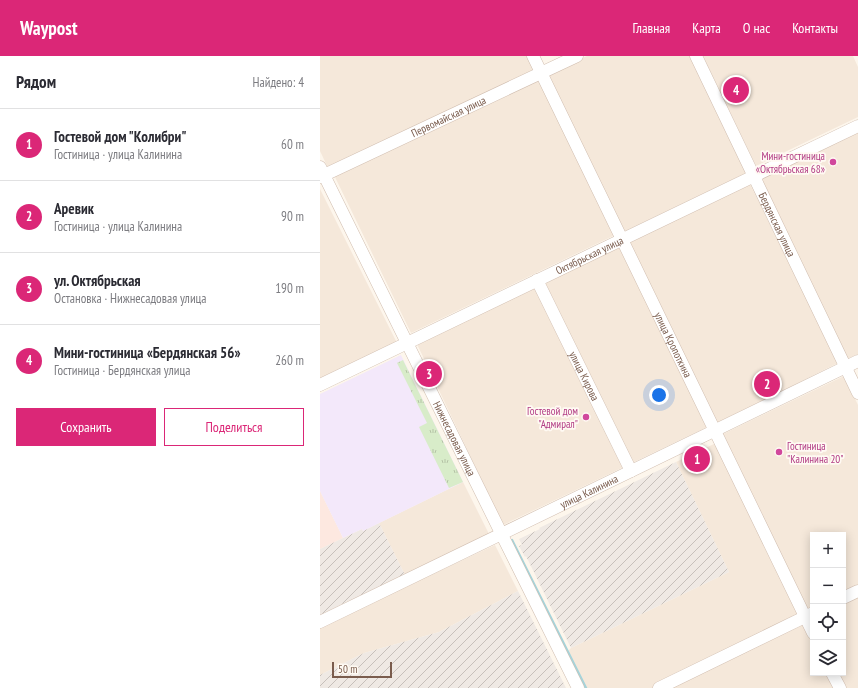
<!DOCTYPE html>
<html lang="ru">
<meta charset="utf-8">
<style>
:root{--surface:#fff;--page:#f7f7f7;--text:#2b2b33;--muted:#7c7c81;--line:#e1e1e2;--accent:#db2777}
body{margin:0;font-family:"PT Sans Narrow",sans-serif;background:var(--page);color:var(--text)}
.controls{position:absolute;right:12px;bottom:12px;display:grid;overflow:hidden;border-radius:0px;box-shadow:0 2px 10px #0003}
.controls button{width:36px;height:36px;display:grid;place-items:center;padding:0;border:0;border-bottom:1px solid var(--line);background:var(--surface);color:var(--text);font:20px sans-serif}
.scale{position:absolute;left:12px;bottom:10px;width:60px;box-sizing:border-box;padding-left:4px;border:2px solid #7a5c4d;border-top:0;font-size:11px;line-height:14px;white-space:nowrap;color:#7a5c4d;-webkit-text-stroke:3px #fffaf3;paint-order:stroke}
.you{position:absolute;left:339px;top:339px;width:14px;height:14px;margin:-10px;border:3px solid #fff;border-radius:50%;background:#1a73e8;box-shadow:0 0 0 6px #1a73e833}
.badge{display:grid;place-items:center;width:26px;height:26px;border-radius:50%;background:var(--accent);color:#fff;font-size:13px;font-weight:700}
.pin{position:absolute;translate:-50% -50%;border:2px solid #fff;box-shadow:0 1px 4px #0006}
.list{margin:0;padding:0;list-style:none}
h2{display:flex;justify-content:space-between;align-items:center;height:52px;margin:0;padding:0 16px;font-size:17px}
h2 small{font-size:13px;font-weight:400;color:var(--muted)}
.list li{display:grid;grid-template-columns:26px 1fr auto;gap:12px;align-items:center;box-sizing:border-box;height:72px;padding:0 16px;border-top:1px solid var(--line)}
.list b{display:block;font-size:15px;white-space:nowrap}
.list p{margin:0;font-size:13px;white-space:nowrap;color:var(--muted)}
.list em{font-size:13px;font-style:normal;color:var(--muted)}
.actions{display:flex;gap:8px;padding:12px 16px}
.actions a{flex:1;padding:9px 0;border:1px solid var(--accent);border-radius:0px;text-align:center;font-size:14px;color:var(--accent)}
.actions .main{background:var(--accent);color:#fff}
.icon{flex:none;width:22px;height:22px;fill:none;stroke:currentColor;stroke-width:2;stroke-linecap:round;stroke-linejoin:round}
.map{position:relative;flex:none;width:538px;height:632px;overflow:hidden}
header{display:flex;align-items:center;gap:24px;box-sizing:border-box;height:56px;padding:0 20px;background:var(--accent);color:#fff}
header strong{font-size:19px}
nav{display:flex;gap:22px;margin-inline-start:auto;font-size:14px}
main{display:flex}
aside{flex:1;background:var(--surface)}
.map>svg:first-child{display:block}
.residential{fill:#f5e8da}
.commercial{fill:#fde8e0}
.industrial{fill:url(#industrial-furrows)}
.education{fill:#f3e8fa}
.grass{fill:url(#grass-tufts)}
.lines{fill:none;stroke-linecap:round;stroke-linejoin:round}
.stream{stroke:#a5d3da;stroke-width:2.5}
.minor-casing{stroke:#d1beb0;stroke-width:13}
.minor{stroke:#fff;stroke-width:12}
.hotel-dot{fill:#d1479c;stroke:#fffaf3;stroke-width:1.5}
.labels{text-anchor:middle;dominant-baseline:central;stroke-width:3.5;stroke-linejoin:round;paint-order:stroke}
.street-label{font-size:11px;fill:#7a5c4d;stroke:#fffaf3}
.hotel-label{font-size:11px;fill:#b23c85;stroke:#fffaf3;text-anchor:end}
</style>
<header>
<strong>Waypost</strong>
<nav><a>Главная</a><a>Карта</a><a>О нас</a><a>Контакты</a></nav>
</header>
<main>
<aside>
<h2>Рядом<small>Найдено: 4</small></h2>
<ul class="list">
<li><span class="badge">1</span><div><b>Гостевой дом &quot;Колибри&quot;</b><p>Гостиница · улица Калинина</p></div><em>60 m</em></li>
<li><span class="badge">2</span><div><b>Аревик</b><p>Гостиница · улица Калинина</p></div><em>90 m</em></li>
<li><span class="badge">3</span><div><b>ул. Октябрьская</b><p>Остановка · Нижнесадовая улица</p></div><em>190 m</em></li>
<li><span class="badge">4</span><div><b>Мини-гостиница «Бердянская 56»</b><p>Гостиница · Бердянская улица</p></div><em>260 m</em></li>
</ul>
<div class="actions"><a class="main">Сохранить</a><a>Поделиться</a></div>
</aside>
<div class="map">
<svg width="538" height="632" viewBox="0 0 538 632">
<defs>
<pattern id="industrial-furrows" width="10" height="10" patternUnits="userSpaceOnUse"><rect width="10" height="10" fill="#efe9e4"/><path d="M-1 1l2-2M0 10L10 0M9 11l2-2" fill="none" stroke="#c7c0bb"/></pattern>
<pattern id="grass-tufts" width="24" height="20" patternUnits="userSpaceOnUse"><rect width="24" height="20" fill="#d8ecc9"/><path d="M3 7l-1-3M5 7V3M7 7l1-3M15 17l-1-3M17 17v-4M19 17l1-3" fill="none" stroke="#b4c2a5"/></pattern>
</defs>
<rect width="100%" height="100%" fill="#fdf6ec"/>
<path class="residential" d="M0,0H209L216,14L8,112L0,95Z
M267,0H370L426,117L301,177L227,19Z
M383,0H533L538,11V61L436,110Z
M219,21L295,179L91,277L14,119Z
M538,75V298L527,303L441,121Z
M430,128L518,307L395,368L307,186Z
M0,133L77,287L0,325Z
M299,189L387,371L183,469L96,286Z
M524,320L538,349V530L523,537V479H493V552L486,555L401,379Z
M396,387L493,586V617H508L515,632H265L247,596L251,592L409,516L356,406Z
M143,426L169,478L85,519L59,467Z
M175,489L198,535L119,576L44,597L0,619V571Z
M538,541V632H523L516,617H523V548Z"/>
<path class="commercial" d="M0,435L23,482L0,493Z"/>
<path class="industrial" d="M356,406L409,516L251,592L206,500L205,501L199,490L202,489L199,483L220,473L219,472Z
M59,467L85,519L32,545L30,544L0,559V493L42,473L43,475Z
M198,535L246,632H0V619L44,597L119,576Z"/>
<path class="education" d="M81,299L143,426L43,475L42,473L23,482L0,435V338Z"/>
<path class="grass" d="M83,304L143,426L129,432L99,371L107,367L77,307Z"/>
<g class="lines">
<path class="stream" d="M192,484L266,632"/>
<defs>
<g id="minor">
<path id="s1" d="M213,0L493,577"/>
<path id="s2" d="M376,0L538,337"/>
<path id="s3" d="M0,111L185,485L258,632"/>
<path id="s4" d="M0,121L257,0"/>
<path id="s5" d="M217,224L311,415"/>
<path id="s6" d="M0,329L538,70"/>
<path d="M523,542L538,535"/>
<path id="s7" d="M0,566L538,305"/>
<path d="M512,617L520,632"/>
<path d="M339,632L493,557"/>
</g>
</defs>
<use href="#minor" class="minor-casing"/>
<use href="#minor" class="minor"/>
</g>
<g class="hotel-dot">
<circle cx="513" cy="106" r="4"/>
<circle cx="266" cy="361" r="4"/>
<circle cx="459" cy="396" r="4"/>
</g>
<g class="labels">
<g class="street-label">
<text stroke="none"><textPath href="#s4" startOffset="142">Первомайская улица</textPath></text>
<text stroke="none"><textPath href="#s2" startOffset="187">Бердянская улица</textPath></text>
<text stroke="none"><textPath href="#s6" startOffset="299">Октябрьская улица</textPath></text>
<text stroke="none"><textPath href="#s1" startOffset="321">улица Кропоткина</textPath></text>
<text stroke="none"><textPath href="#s5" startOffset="107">улица Кирова</textPath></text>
<text stroke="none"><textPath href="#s3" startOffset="303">Нижнесадовая улица</textPath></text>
<text stroke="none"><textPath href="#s7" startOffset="299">улица Калинина</textPath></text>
</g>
<g class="hotel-label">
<text x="505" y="100">Мини-гостиница<tspan x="505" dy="13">«Октябрьская 68»</tspan></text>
<text x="258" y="355">Гостевой дом<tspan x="258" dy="13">"Адмирал"</tspan></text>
<text x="467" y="390" text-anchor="start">Гостиница<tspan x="467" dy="13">"Калинина 20"</tspan></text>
</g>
</g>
</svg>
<div class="controls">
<button>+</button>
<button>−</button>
<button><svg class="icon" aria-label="locate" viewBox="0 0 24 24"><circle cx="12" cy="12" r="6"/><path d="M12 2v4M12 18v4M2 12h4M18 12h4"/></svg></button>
<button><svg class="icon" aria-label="layers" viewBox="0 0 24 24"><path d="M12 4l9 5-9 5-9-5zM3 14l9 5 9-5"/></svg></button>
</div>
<div class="scale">50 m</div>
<div class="you"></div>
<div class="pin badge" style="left:377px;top:403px">1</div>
<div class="pin badge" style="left:447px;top:328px">2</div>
<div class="pin badge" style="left:109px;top:318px">3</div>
<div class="pin badge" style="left:416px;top:34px">4</div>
</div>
</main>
